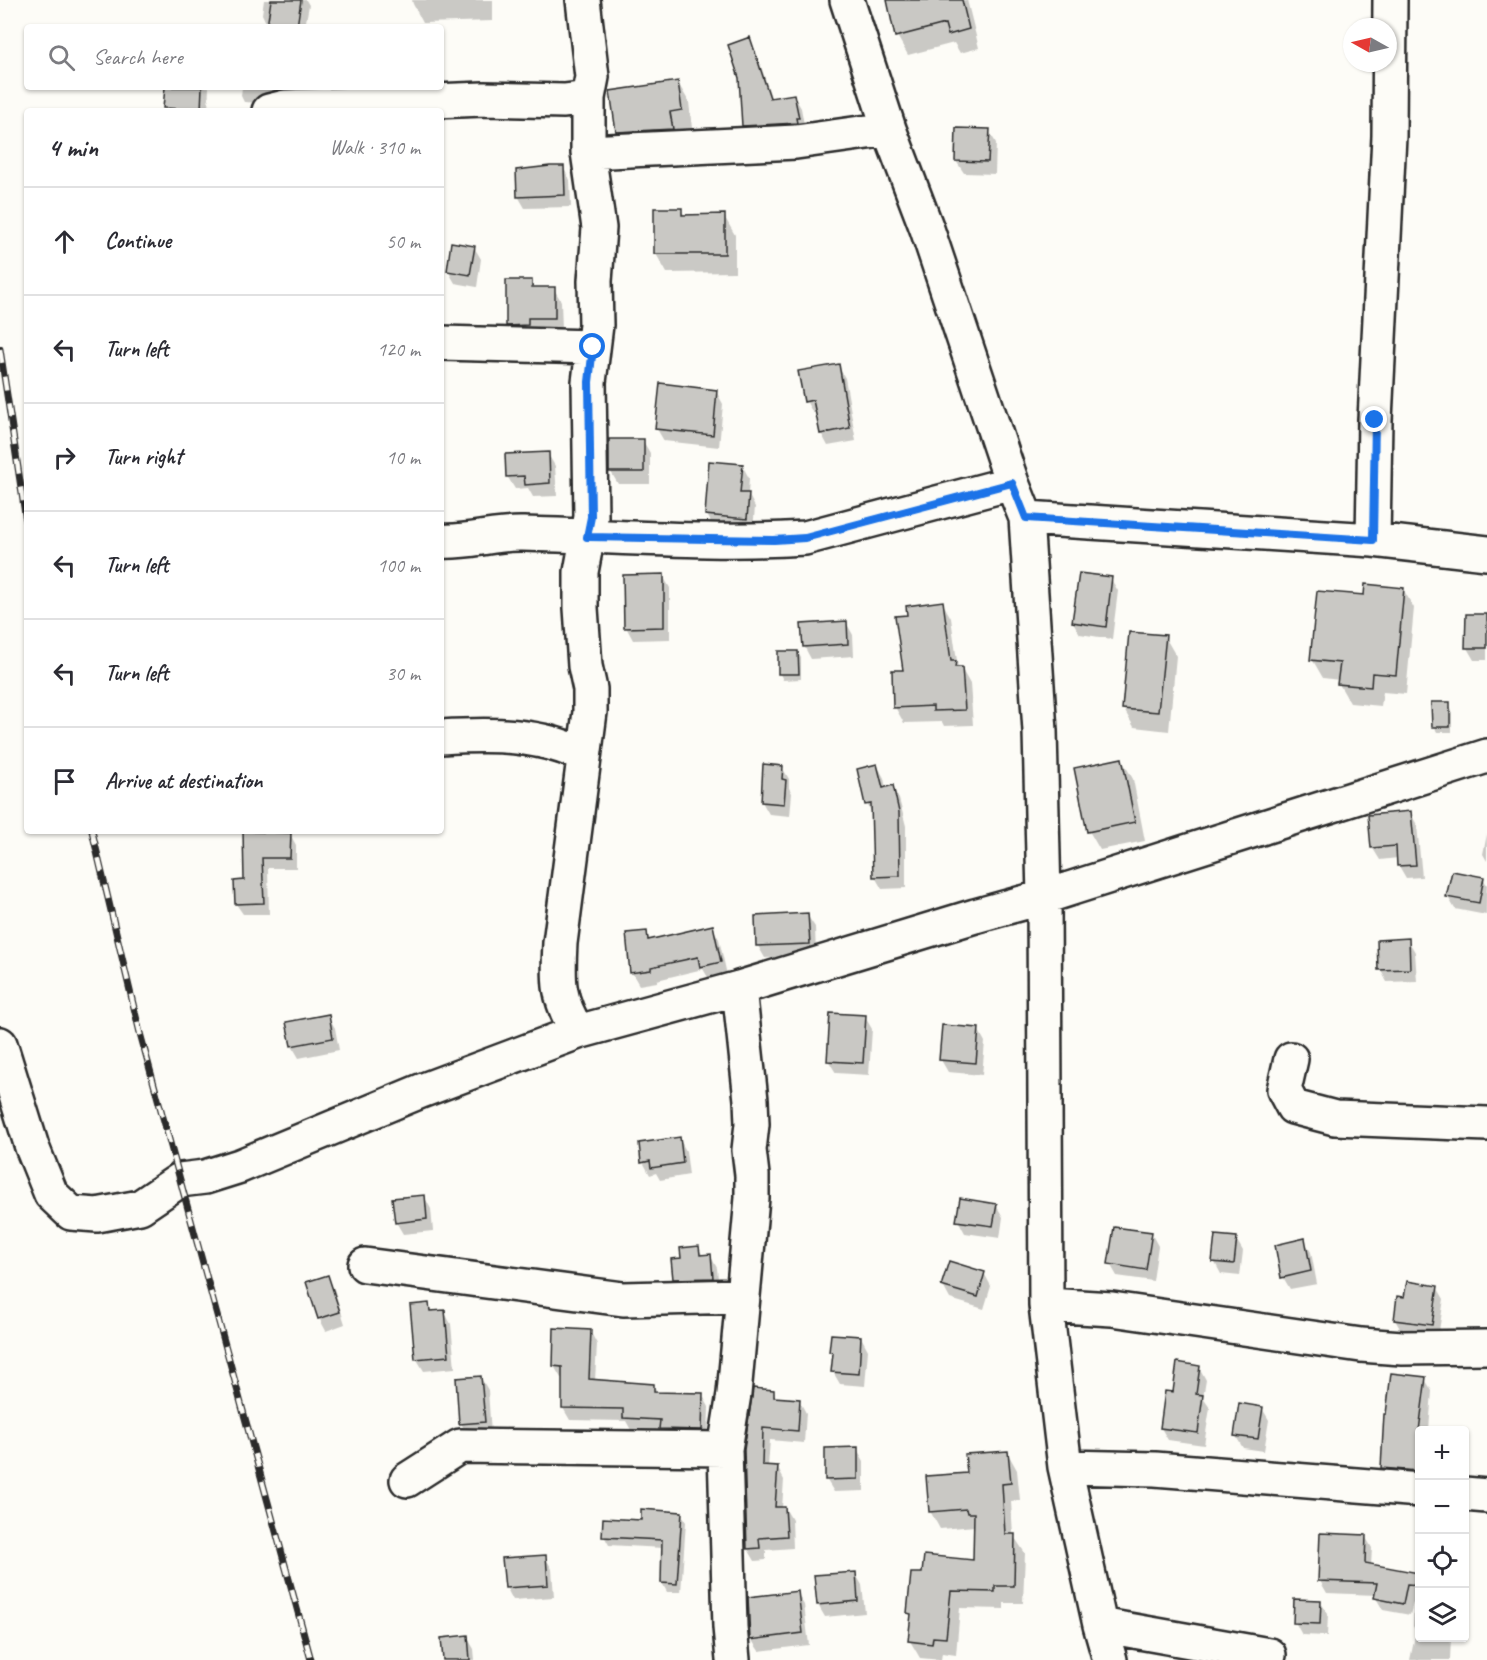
<!DOCTYPE html>
<meta charset="utf-8">
<style>
:root{--surface:#fff;--page:#f2f2f3;--text:#2b2b33;--muted:#7c7c81;--line:#e1e1e2}
body{margin:0;font-family:Caveat,sans-serif;background:var(--page);color:var(--text)}
.controls{position:absolute;right:18px;bottom:18px;display:grid;overflow:hidden;border-radius:6px;box-shadow:0 2px 4px #0004}
.controls button{width:54px;height:54px;display:grid;place-items:center;padding:0;border:0;border-bottom:2px solid var(--line);background:var(--surface);color:var(--text);font:30px sans-serif}
.compass{position:absolute;left:1343px;top:18px;width:54px;height:54px;border-radius:50%;background:var(--surface);box-shadow:0 2px 4px #0004;rotate:278deg}
.stop{position:absolute;width:18px;height:18px;margin:-14px;border:4px solid #1a73e8;border-radius:50%;background:#fff}
.stop.end{background:#1a73e8;border-color:#fff;box-shadow:0 2px 6px #0008}
.list{margin:0;padding:0;list-style:none}
h2{display:flex;justify-content:space-between;align-items:center;height:78px;margin:0;padding:0 24px;font-size:26px}
h2 small{font-size:20px;font-weight:400;color:var(--muted)}
.list li{display:grid;grid-template-columns:39px 1fr auto;gap:18px;align-items:center;box-sizing:border-box;height:108px;padding:0 24px;border-top:2px solid var(--line)}
.list b{display:block;font-size:22px;white-space:nowrap}
.list em{font-size:20px;font-style:normal;color:var(--muted)}
.icon{flex:none;width:33px;height:33px;fill:none;stroke:currentColor;stroke-width:2;stroke-linecap:round;stroke-linejoin:round}
.map{position:relative;flex:none;width:1487px;height:1660px;overflow:hidden}
.search{position:absolute;background:var(--surface);box-shadow:0 2px 4px #0004;left:24px;top:24px;width:420px;height:66px;display:flex;align-items:center;gap:15px;box-sizing:border-box;padding:0 21px;border-radius:6px;color:var(--muted);font-size:22px}
.panel{position:absolute;background:var(--surface);box-shadow:0 2px 4px #0004;left:24px;top:108px;width:420px;height:726px;border-radius:6px}
.map>svg:first-child{display:block}
.shadow{fill:#0003}
.building{fill:#c9c8c4;stroke:#2b2b2b;stroke-width:1.5}
.lines{fill:none;stroke-linecap:round;stroke-linejoin:round}
.minor-casing{stroke:#2b2b2b;stroke-width:38}
.minor{stroke:#fdfcf7;stroke-width:33}
.rail-casing{stroke:#2b2b2b;stroke-width:7}
.rail{stroke:#fdfcf7;stroke-width:4.5;stroke-dasharray:14;stroke-linecap:butt}
.route{stroke:#1a73e8;stroke-width:8}
</style>
<div class="map">
<svg width="1487" height="1660" viewBox="0 0 1487 1660">
<rect width="100%" height="100%" fill="#fdfcf7"/>
<filter id="ink" filterUnits="userSpaceOnUse"><feTurbulence type="fractalNoise" baseFrequency=".0167" numOctaves="2"/><feDisplacementMap in="SourceGraphic" scale="12" xChannelSelector="R" yChannelSelector="G"/><feConvolveMatrix kernelMatrix="1 2 1 2 8 2 1 2 1" color-interpolation-filters="sRGB"/></filter>
<g filter="url(#ink)">
<path class="shadow" d="M264,0H306L309,5L305,27H268L262,14Z
M412,0H493V21L423,23L413,4Z
M888,0H967L979,48L960,53L954,43L908,55L897,36Z
M749,39L756,51L772,100L794,96L801,108L805,130L751,138L744,125Z
M678,83L689,102L692,128L680,130L683,148L629,150L618,131Z
M166,87H209L208,111H167L165,107Z
M242,87H276L275,97L260,103L244,102L241,96Z
M989,131L996,143L995,174L964,173L956,161Z
M563,167L570,180L571,207L525,208L518,196Z
M655,209L681,210L685,216H724L735,235V272L667,273L656,254Z
M474,247L481,259L477,287L455,283L448,271Z
M531,282L535,289H554L561,301L562,329L535,330L515,338L508,325Z
M838,366L845,378L856,441L828,446L821,433L817,413H813L806,401Z
M716,391L723,404L719,447L664,441L657,429Z
M643,441L650,453V484H618L611,472Z
M548,454L555,466L557,496L533,497L528,488L515,489L507,476Z
M742,465L749,478L748,494L755,507L753,530L714,527L707,515Z
M663,576L670,588V639L633,640L626,627Z
M1111,579L1118,591L1112,639L1080,634L1073,622Z
M1403,589L1414,608L1406,694L1383,692L1381,706L1350,703L1339,684V680L1323,678L1312,659L1365,597Z
M942,602L951,618L958,668H961L970,684L973,725L944,726L942,722L904,723L895,707L904,671L909,616Z
M1487,616V660H1474L1467,648Z
M846,622L853,635L854,656L811,659L804,646Z
M1165,637L1176,656L1169,731L1134,727L1123,708Z
M798,652L801,658V679L783,680L780,674Z
M1449,704L1452,710V732H1437L1434,726Z
M1122,760L1133,779L1145,841L1100,850L1089,831Z
M877,765L884,778L886,789L892,787L899,799L906,826V888L882,889L875,877L873,815L867,804Z
M782,767L789,779V788L792,793L790,816L769,814L762,802Z
M1410,812L1417,825L1422,877L1406,878L1399,866L1398,858L1380,860L1372,847Z
M243,831H280V834H290L296,845V868H268L269,914H243L236,904L246,881Z
M1487,834V861L1483,854Z
M1483,878L1487,885L1486,915L1455,909L1448,897Z
M807,915L815,927L816,956L765,958L758,946Z
M712,927L719,939L727,975L709,979L703,969L657,980V982L639,985L632,973L646,933L651,941Z
M1408,940L1415,952L1417,981L1387,982L1380,969Z
M328,1016L335,1028L339,1050L299,1058L292,1046Z
M865,1017L872,1029L869,1075L836,1073L828,1060Z
M978,1029L985,1042L982,1075L948,1072L941,1060Z
M679,1138L686,1151L689,1175L660,1180L656,1173L650,1175L643,1162Z
M424,1196L431,1209L433,1231L403,1234L396,1222Z
M996,1205L1003,1217L1000,1238L965,1233L958,1220Z
M1151,1233L1158,1246L1153,1281L1117,1276L1110,1264Z
M1236,1239L1243,1251L1240,1276L1221,1274L1214,1261Z
M1304,1240L1311,1252L1317,1284L1290,1289L1283,1277Z
M698,1247L703,1256L710,1255L717,1268L719,1290L682,1291L675,1278L683,1259Z
M984,1273L991,1286L984,1309L950,1299L943,1286Z
M327,1277L334,1289L345,1324L326,1331L319,1318Z
M1437,1287L1444,1299L1438,1337L1402,1332L1395,1320Z
M428,1304L433,1312L444,1311L451,1324L455,1368L424,1371L416,1358Z
M590,1331L597,1344L595,1381L653,1385L658,1393L702,1394L709,1407L708,1442L668,1441L663,1432L631,1430L626,1421L570,1420L563,1408L564,1378H561L554,1366Z
M861,1337L868,1350L865,1386L840,1384L833,1372L834,1357L831,1352Z
M1199,1367L1206,1380L1203,1398L1210,1408L1204,1445L1168,1440L1161,1428L1174,1394Z
M481,1378L488,1390L491,1434L468,1436L461,1423Z
M1425,1379L1432,1391L1429,1430H1420V1482L1390,1480L1383,1468Z
M773,1391L777,1399L799,1400L806,1413L804,1443L770,1440L768,1467H777L784,1480L782,1508H785L792,1520L793,1548L766,1550V1560L755,1561L748,1549L745,1450Z
M1262,1408L1269,1420L1264,1451L1243,1448L1235,1435Z
M857,1449L864,1461V1491L834,1492L826,1479Z
M1007,1452L1017,1470L1020,1500L1011,1501L1013,1535L1025,1553L1023,1603H1004V1609L960,1608L956,1655L942,1653L941,1660L920,1658L910,1641L912,1619L909,1613L924,1575L975,1561V1526L940,1529L930,1511L969,1475Z
M681,1513L686,1522L681,1592H667L662,1583L663,1548L609,1545L604,1536L642,1521Z
M1321,1534L1365,1536L1372,1548L1371,1566L1420,1575V1638H1451L1450,1660H1410L1416,1631L1413,1626L1414,1603H1413L1410,1615L1383,1610L1376,1598V1595L1327,1593L1320,1581Z
M545,1557L552,1569L554,1597L513,1600L506,1587Z
M855,1573L862,1585L865,1613L825,1617L818,1605L816,1577Z
M797,1593L804,1605L809,1645L759,1651L751,1639Z
M1320,1601L1328,1614L1327,1636L1302,1635L1295,1622Z
M467,1637L474,1649L475,1660H445Z"/>
<path class="building" d="M271,0H301L297,27H267Z
M887,0H962L969,29L948,35L945,24L895,37Z
M750,37L770,98L794,94L799,118H796L797,123L742,126L739,78L728,45Z
M678,81L682,110L670,112L673,129L616,132L610,91Z
M165,87H202L201,110L163,108Z
M956,128L990,129L988,162L955,161Z
M550,166H564L565,195L517,197L516,170Z
M654,208H682V215L725,214V254H654Z
M451,242L475,246L470,275L447,271Z
M506,280H532V287H555V318H528V325L506,326Z
M839,364L850,428L820,434L813,400L804,402L798,371Z
M660,383L717,390L713,435L655,429Z
M609,439H644V472H609Z
M549,452L550,483L525,485L524,476L506,477L505,454Z
M709,461L743,464L740,493H749L747,519L705,515Z
M1079,573L1112,577L1106,627L1072,622Z
M664,574V627L624,628L623,575Z
M1365,584L1404,588L1396,675L1372,673L1371,687L1337,684L1340,663L1310,660L1317,591L1364,595Z
M943,601L951,661H956L955,667H962L965,710L933,711V706L893,708L892,670H903L895,616L907,615L906,606Z
M1466,614H1487V648H1465Z
M847,621L848,644L803,647L801,624Z
M1129,632L1166,635L1158,712L1122,709Z
M778,651H798L799,674H778Z
M1431,702H1450V727H1432Z
M1122,758L1135,822L1087,832L1074,768Z
M763,764L783,766L782,779L786,780L784,804L761,802Z
M877,764L883,788L893,785L899,812L900,876L873,877L871,804L865,805L857,769Z
M1411,811L1416,865L1397,866L1396,846L1371,848L1368,815Z
M243,831L291,833L290,858H262L264,903L235,904L234,881L244,880Z
M1452,871L1484,877L1479,903L1446,897Z
M808,913L810,944L756,946L755,916Z
M713,925L721,962L700,967L698,957L651,967V970L630,973L626,933L647,931L648,940Z
M1409,938L1410,969L1378,970L1377,940Z
M830,1013L866,1015L863,1063L827,1061Z
M329,1014L333,1038L291,1046L286,1022Z
M942,1025L979,1028L976,1063L939,1060Z
M680,1137L683,1163L651,1168L650,1161L641,1163L639,1143Z
M425,1195L427,1219L395,1223L392,1198Z
M960,1198L997,1204L993,1226L956,1221Z
M1114,1227L1152,1232L1146,1270L1108,1264Z
M1215,1235L1237,1237L1234,1264L1212,1262Z
M1305,1238L1311,1271L1281,1278L1275,1245Z
M699,1246L700,1255L711,1254L713,1278L673,1279L671,1259L681,1258L680,1248Z
M949,1261L985,1272L978,1297L941,1286Z
M328,1275L340,1312L318,1319L306,1282Z
M1407,1281L1438,1286L1432,1325L1394,1320L1397,1296L1404,1297Z
M429,1303L430,1311L445,1310L449,1356L415,1359L410,1305Z
M554,1328L591,1330L589,1379L654,1384V1392L703,1393L702,1430L659,1429L660,1420L623,1418V1409L562,1408V1367L553,1366Z
M831,1334L861,1336L859,1374L831,1372L833,1353L829,1352Z
M1177,1362L1200,1366L1196,1394L1203,1395L1198,1433L1160,1428L1165,1391L1173,1392Z
M1391,1373L1426,1377L1419,1431L1418,1471L1381,1468L1384,1414H1386Z
M481,1376L485,1422L459,1424L456,1378Z
M753,1388L774,1390V1397L800,1399L798,1431L763,1428L762,1465L778,1466L775,1507H785L787,1536L759,1538L760,1548L747,1549L744,1450Z
M1239,1403L1263,1407L1258,1439L1234,1436Z
M858,1447V1479L825,1480V1448Z
M1008,1451L1011,1483L1002,1484L1005,1534H1015L1014,1586H995V1592L951,1591L946,1638L933,1637L932,1644L908,1641L911,1614L907,1613L911,1573H922L924,1555L973,1560L974,1513H967L966,1509L929,1512L926,1476L967,1473L965,1454Z
M641,1509L682,1512L677,1584L661,1583L662,1540L602,1537L603,1518L641,1520Z
M1320,1533L1366,1535L1365,1563L1419,1573V1585L1407,1584L1403,1604L1374,1598L1377,1583L1318,1581Z
M546,1555L548,1585L505,1588L502,1558Z
M856,1572L858,1601L817,1605L814,1575Z
M798,1591L803,1633L750,1640L748,1597Z
M1294,1599L1321,1600L1320,1624L1293,1623Z
M468,1635L470,1660H443L441,1638Z"/>
<g class="lines">
<defs>
<path id="minor" d="M583,0L592,77L588,98
M847,0L889,129L927,229L1012,483L1026,518L1373,540L1487,553
M269,111L285,107L484,99L564,101L588,98V152L599,228L595,281L596,325L589,382L591,517L581,572V608L585,666L590,689V712L560,943C558,980 557,999 578,1032
M588,152L796,142L889,129
M441,343L593,347
M1026,518L1040,731L1044,897L1046,1305L1065,1467L1100,1625L1110,1660
M1373,540L1375,420L1389,136L1390,0
M441,541C468,543 495,533 523,534C617,536 711,544 805,538L1012,483
M441,737C489,734 541,733 584,756
M0,1044L32,1147L51,1194L71,1213L97,1215L140,1207L180,1180L205,1177L240,1166L421,1091L578,1032L739,988L975,916L1044,897L1487,756
M1291,1059L1284,1090L1293,1107L1335,1118L1487,1124
M365,1265L623,1299L742,1296
M1046,1305L1112,1309L1361,1345L1402,1348L1487,1347
M1065,1467L1155,1469L1420,1490
M407,1480L460,1446L725,1449
M1464,1494L1487,1496
M1100,1625L1269,1655
M733,1660L730,1627L725,1449L734,1394L752,1198V1175L749,1150L752,1124L751,1100L739,988"/>
</defs>
<use href="#minor" class="minor-casing"/>
<use href="#minor" class="minor"/>
<defs>
<path id="rail" d="M0,349L27,527
M92,831L140,1033L311,1660"/>
</defs>
<use href="#rail" class="rail-casing"/>
<use href="#rail" class="rail"/>
</g>
</g>
<g class="lines" filter="url(#ink)">
<path class="route" d="M593,347L589,382L591,517L587,537L774,540L805,538L1012,483L1026,518L1373,540L1375,420"/>
</g>
</svg>
<div class="controls">
<button>+</button>
<button>−</button>
<button><svg class="icon" aria-label="locate" viewBox="0 0 24 24"><circle cx="12" cy="12" r="6"/><path d="M12 2v4M12 18v4M2 12h4M18 12h4"/></svg></button>
<button><svg class="icon" aria-label="layers" viewBox="0 0 24 24"><path d="M12 4l9 5-9 5-9-5zM3 14l9 5 9-5"/></svg></button>
</div>
<svg class="compass" viewBox="-18 -18 36 36"><path d="M0-13l5 13h-10z" fill="#e53935"/><path d="M0 13l5-13h-10z" fill="#7c7c81"/></svg>
<div class="stop" style="left:593px;top:347px"></div>
<div class="stop end" style="left:1375px;top:420px"></div>
<div class="search"><svg class="icon" aria-label="search" viewBox="0 0 24 24"><circle cx="10" cy="10" r="6"/><path d="M15 15l6 6"/></svg>Search here</div>
<section class="panel">
<h2>4 min<small>Walk · 310 m</small></h2>
<ul class="list">
<li><svg class="icon" aria-label="ahead" viewBox="0 0 24 24"><path d="M12 20V5M6 11l6-6 6 6"/></svg><div><b>Continue</b></div><em>50 m</em></li>
<li><svg class="icon" aria-label="left" viewBox="0 0 24 24"><path d="M17 20v-9H6M10 6l-5 5 5 5"/></svg><div><b>Turn left</b></div><em>120 m</em></li>
<li><svg class="icon" aria-label="right" viewBox="0 0 24 24"><path d="M7 20v-9h11M14 6l5 5-5 5"/></svg><div><b>Turn right</b></div><em>10 m</em></li>
<li><svg class="icon" aria-label="left" viewBox="0 0 24 24"><path d="M17 20v-9H6M10 6l-5 5 5 5"/></svg><div><b>Turn left</b></div><em>100 m</em></li>
<li><svg class="icon" aria-label="left" viewBox="0 0 24 24"><path d="M17 20v-9H6M10 6l-5 5 5 5"/></svg><div><b>Turn left</b></div><em>30 m</em></li>
<li><svg class="icon" aria-label="arrive" viewBox="0 0 24 24"><path d="M6 21V4h12l-3 4 3 4H6"/></svg><div><b>Arrive at destination</b></div></li>
</ul>
</section>
</div>
